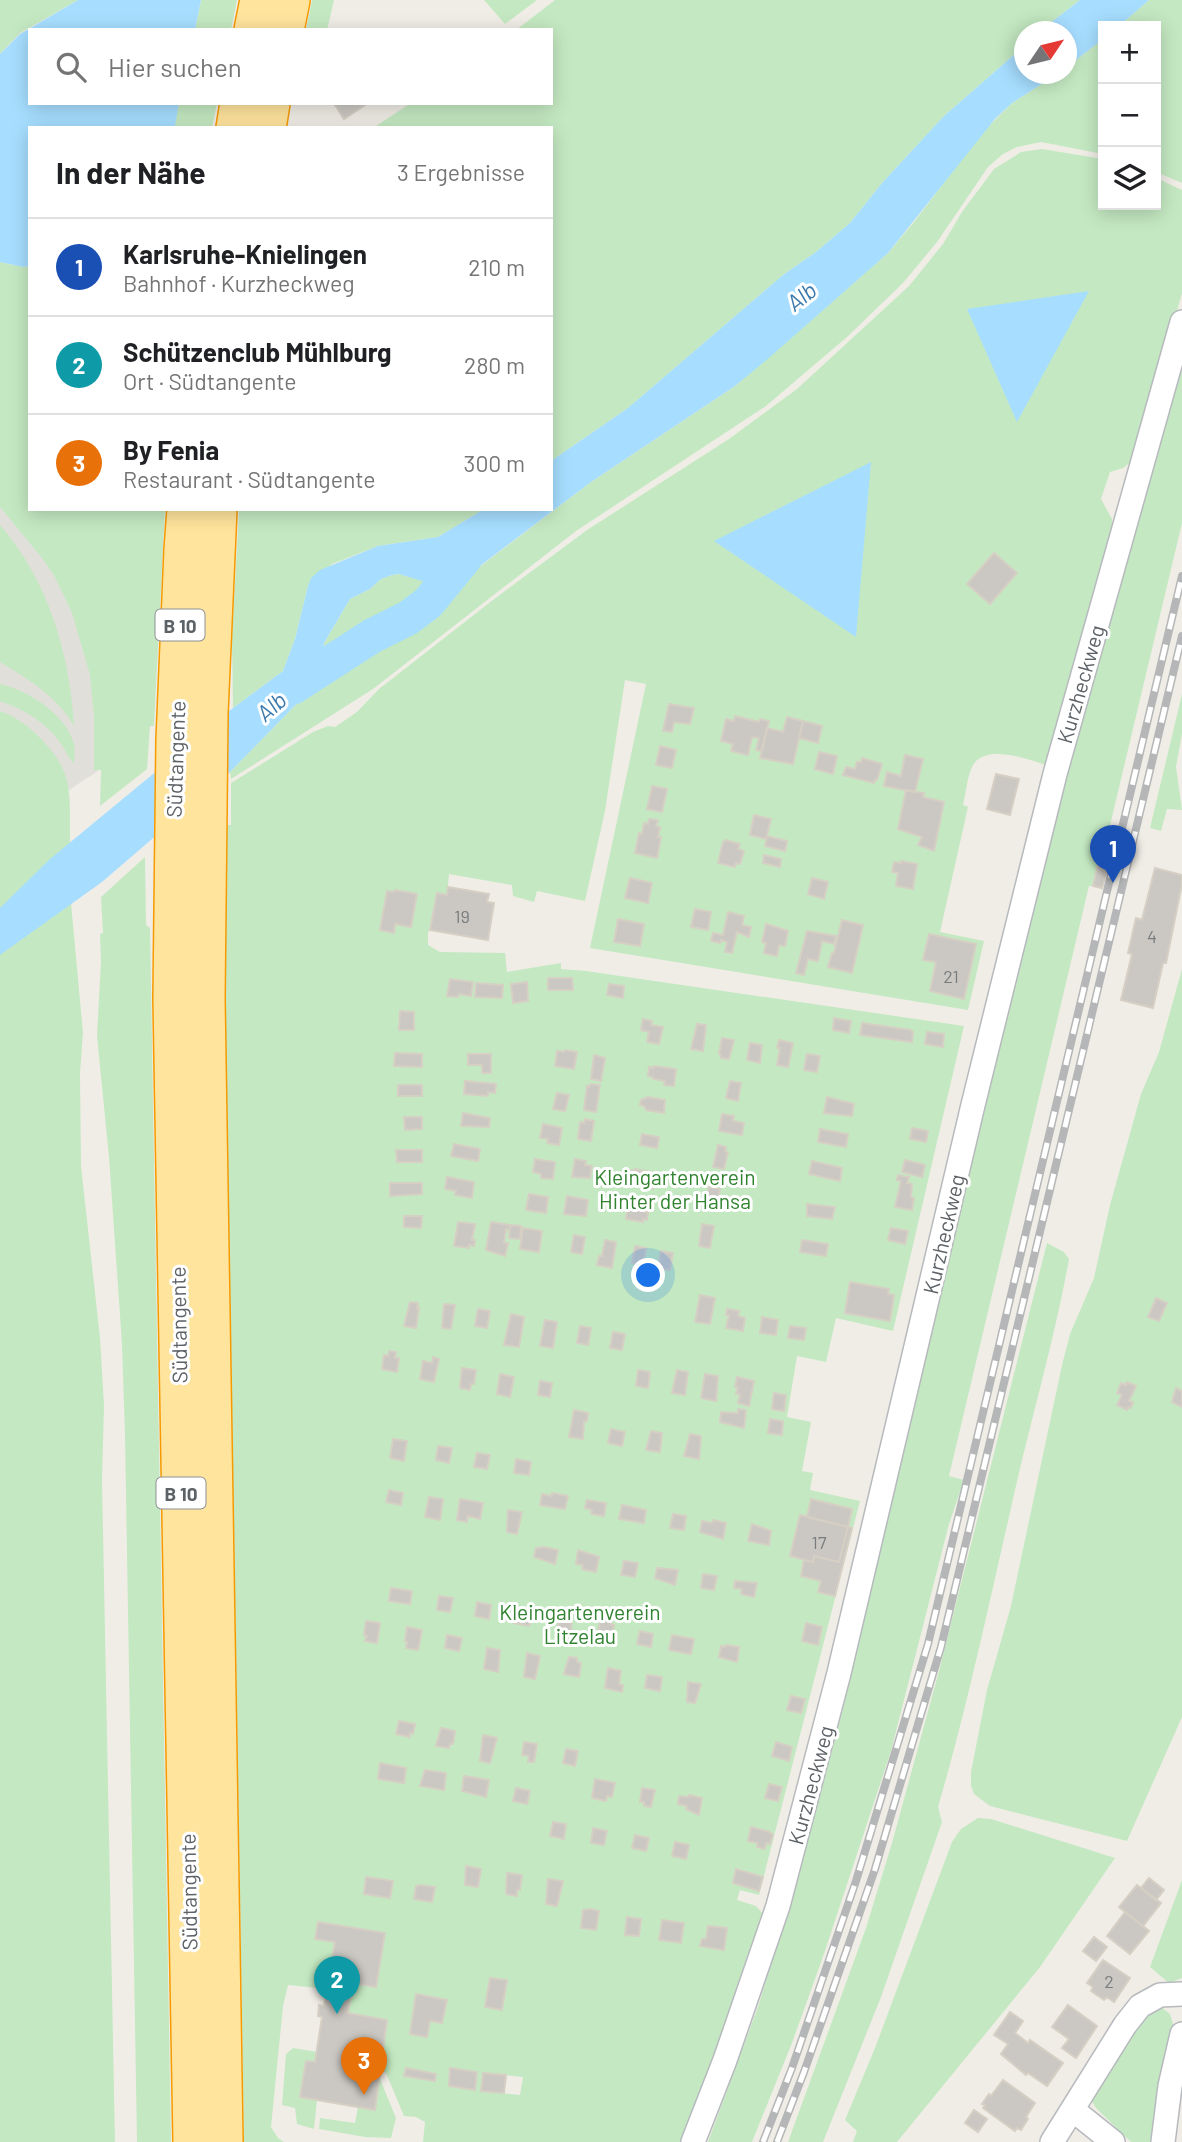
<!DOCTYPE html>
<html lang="de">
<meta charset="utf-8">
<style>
:root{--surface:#fff;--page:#f2f2f2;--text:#202124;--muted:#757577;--line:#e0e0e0;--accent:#f12f2b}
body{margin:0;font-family:Barlow,sans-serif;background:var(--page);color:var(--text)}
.controls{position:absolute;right:21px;top:21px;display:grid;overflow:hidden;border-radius:0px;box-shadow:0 4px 18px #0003}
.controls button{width:63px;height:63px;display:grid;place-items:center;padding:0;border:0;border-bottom:2px solid var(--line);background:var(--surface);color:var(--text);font:35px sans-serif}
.compass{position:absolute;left:1014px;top:21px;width:63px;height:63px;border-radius:50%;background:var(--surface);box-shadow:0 4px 18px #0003;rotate:55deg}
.you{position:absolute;left:649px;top:1276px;width:24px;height:24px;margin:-18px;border:5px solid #fff;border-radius:50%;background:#1a73e8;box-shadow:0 0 0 10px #1a73e833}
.badge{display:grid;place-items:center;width:46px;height:46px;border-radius:50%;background:var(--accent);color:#fff;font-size:23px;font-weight:700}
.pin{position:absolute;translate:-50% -58px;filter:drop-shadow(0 2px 4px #0008)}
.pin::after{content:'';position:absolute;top:37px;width:24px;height:21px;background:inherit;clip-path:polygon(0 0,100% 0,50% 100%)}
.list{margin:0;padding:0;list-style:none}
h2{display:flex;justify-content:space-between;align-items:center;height:91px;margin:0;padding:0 28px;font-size:30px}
h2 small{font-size:23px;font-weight:400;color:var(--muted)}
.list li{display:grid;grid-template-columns:46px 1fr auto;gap:21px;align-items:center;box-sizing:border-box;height:98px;padding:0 28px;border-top:2px solid var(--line)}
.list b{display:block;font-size:26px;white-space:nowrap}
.list p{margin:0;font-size:23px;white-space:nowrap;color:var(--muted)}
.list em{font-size:23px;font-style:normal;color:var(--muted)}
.icon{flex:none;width:38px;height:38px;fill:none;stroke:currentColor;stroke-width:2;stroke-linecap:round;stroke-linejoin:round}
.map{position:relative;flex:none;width:1182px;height:2142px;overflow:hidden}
.search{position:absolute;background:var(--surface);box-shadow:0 4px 18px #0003;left:28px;top:28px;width:525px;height:77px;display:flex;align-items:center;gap:18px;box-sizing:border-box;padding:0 24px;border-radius:0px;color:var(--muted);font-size:26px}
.panel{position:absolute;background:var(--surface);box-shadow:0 4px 18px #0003;left:28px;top:126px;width:525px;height:385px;border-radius:0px}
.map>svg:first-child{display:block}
.industrial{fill:#e1dfda}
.green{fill:#c4e9c2;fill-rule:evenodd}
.water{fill:#a7deff}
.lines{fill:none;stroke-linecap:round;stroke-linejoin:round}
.river{stroke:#a7deff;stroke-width:35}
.building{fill:#cbc8c3;stroke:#d6cfc4;stroke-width:2}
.minor-casing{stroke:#b6b9bd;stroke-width:26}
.trunk-casing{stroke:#f69a00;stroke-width:40}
.minor{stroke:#fff;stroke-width:23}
.trunk{stroke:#ffe49d;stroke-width:37}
.rail-casing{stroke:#b5b6b7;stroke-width:8}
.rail{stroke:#fff;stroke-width:5;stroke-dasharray:16;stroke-linecap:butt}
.labels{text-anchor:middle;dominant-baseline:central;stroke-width:6;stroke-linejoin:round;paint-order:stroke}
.number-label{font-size:18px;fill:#787c7e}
.shield{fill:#fff;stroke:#8e9195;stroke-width:2}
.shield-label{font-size:19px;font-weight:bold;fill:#5d6267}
.street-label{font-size:21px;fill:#5d6267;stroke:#fff}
.park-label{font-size:21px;fill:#318330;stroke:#fff}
.water-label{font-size:23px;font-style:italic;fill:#3c7aad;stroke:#fff}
</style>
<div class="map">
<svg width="1182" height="2142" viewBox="0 0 1182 2142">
<rect width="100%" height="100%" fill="#f0ede6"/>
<path class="industrial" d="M0,470L75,608L91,657L101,769L69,790L64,777H0Z"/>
<path class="green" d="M0,0H78L20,33L0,54Z
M201,0H237L231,30H195Z
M312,0H334L327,30H306Z
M484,0H537L505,24Z
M555,0H1080L1040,31L1024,32V46L944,116L882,183L850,223L816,252L783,275L628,408L551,461V128H373L411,103H551V30H516Z
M1149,0H1182V183L1156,172V26H1119Z
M1103,39V154L1041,142L1017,147L1003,154L988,167L937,242L903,283L847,337L766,406L576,531L373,689L231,779L230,772L309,691L323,654L324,643L350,599L370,589L381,579L392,575L400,574L436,585V594L440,597L591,482L735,386L888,253L914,222L982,133L1012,103L1057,74H1066L1067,67Z
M179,103H217L212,128H174Z
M1042,149L1103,159V205H1156V178L1182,190V293L1135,459L1123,468L1110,472L1101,499L1112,519L1113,532L1049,766C1030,760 984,742 972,767C967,778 966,793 963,805L968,807L940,932L984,941L968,1010L590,948L646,684L625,680L605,811L585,901L537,891L534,902L513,896L512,885L449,874L447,895L437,894L428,934V945L440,952L505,953L507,972L561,963V969L586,971L964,1026L893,1331L836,1318L826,1362L797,1356L787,1417L811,1422L802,1471L813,1473L810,1490L860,1501L759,1895L740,1890L737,1900L756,1906L763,1914L741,1988L683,2142H423L425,2122L416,2117L404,2116L386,2073L379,2070L387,2020L348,2013L353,1983L376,1987L385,1933L318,1922L315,1939L335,1942L327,1989L288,1985L283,2006L271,2127L278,2138L284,2142H244L225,978L224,825H231V783L313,732L328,726L335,727L357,712L379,689L489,603L587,530L729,439L797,389L909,286L943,244L962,212L994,169L1021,152ZM490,1978L507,1981L502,2010L485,2007ZM417,1995L446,2000L442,2023L430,2021L427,2037L410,2034ZM483,2073L523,2077L520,2095L481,2091Z
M0,262L23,267L30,266V509H165L154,726H150L147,769L100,806L101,770H94V717L90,675L72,613L55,577L42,558L0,507Z
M1182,348V523L1107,838H1104L1092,886H1089L949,1476L964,1480L949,1524L891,1751L825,1951L792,2043L752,2142H708L758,2007L798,1875L842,1713L1004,1022L1101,637Z
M239,509H484L438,537L378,546L332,564L308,586L295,639L283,671L233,708L232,639Z
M0,525C48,580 70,654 74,726C58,697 28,679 0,662Z
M0,684C27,690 64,713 73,741C76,748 74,757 74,764C69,758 64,748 59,741C44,721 23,709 0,701Z
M1182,694V734L1176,767L1182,810L1167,809L1161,831L1150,828Z
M0,711C15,717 25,723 36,734C76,772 69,792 70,843L40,870L58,912L71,903L83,1033L80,1073L81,1166L100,1338L104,1405L102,1480L115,2142H0Z
M145,857L146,925L150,928L171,2142H137L125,1435L122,1344L109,1157L97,1036L101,961L100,934L103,933L101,897Z
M1182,969V1717L1127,1841L990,1806L974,1794L971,1786V1772L987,1690L1011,1606L1062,1365L1070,1334L1094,1278L1110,1205L1141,1094L1159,1052Z
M1047,1243L1064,1252L1069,1259C1054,1343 1029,1425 1011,1508C988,1608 967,1708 938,1807L942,1822L881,1997L823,2142H788L866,1928L892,1843L939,1671Z
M978,1818L991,1819L1115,1858L1040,1967L897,2142H853L857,2131L845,2120L875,2048L952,1842L961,1829Z
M1182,1880V1978L1169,1983L1150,1967Z
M1161,2007L1170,2014L1173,2024L1152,2139L1150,2142H1131L1096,2108L1090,2098L1143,2014Z
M293,2048L317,2052L315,2062L306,2061L300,2097L317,2100L314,2129L297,2124L295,2108L282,2105L286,2054Z
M380,2079L396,2118L391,2138L365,2137L319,2129L320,2118L355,2123L358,2107L374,2110Z"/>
<path class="water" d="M78,0H201L195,30H30V103H179L175,126L30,128V266L23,267L0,262V54L20,34Z
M1080,0H1149L1119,26H1103V39L1067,67L1066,32L1040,31Z
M1024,46V74H1057L1012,103L995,119L888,253L770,357L735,386L591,482L439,597L436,594L435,585L399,574L392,575L381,579L370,589L350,599L324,643L320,670L309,691L274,727L230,772L102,882L0,955V908L50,859L233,708L283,671L295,639L308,586L311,578L320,570L378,546L438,537L484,509H551V461L628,408L783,275L816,252L850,223L882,183L944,116Z
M1089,291L1017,422L967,309Z
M871,462L856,637L714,541Z"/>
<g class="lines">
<path class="river" d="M293,687L372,636L408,618L428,603L465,558"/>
</g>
<path class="building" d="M339,103H368L344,119L335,105Z
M994,553L1017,573L990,604L967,584Z
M669,704L694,708L690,724L674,722L672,732L663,731Z
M735,716L759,722L760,719L769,721L762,751L756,750L759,738L752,737L748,755L731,751L733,744L721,741L726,719L734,721Z
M787,717L803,721L793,764L760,758L767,728L783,732Z
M803,721L822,726L818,743L799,738Z
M660,746L676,750L672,768L656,765Z
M819,752L837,756L833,774L815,769Z
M905,755L923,759L915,792L884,786L887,772L901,776Z
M862,758L882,764L877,780H875L874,783L843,775L846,767L855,769L857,762H861Z
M996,774L1019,779L1010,815L987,809Z
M652,786L667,789L662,812L647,809Z
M906,790L924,793L923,797L944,802L934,851L918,845L922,837L898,829Z
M754,815L771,819L766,839L750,835Z
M649,819L658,820L656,826L660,827L658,837H661L657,858L635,853L639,833L642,834L644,823L648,824Z
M767,836L787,841L785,851L765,846Z
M1104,838L1114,840L1102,888L1093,886Z
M726,840L740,844L738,849L744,851L740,864L736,863L735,867L718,863L723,842Z
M764,855L781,859L780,867L763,863Z
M901,861L917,864L913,889L896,886L898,873L892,872L894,862L901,863Z
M1155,868L1182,875V884L1166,963H1163L1153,1008L1121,1000L1132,954L1128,953L1136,918L1142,920Z
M630,878L652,883L648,903L625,898Z
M812,878L828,882L824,899L808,894Z
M448,887L489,894L487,902L494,903L488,940L430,930L437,893L447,895Z
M395,890L417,894L411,927L395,924L394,933L380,930L387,891L394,892Z
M695,909L711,912L708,930L691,927Z
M728,912L744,916L742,925L751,927L749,937L737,932L732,953L725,952L727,942L721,940L720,943L711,941L713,933L723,935Z
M618,919L644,924L640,946L614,942Z
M842,920L863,925L852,973L828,967L832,953H834Z
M766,924L788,931L785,946L779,945L777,956L764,953L766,943L762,942Z
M807,931L836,936L834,944L822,941L818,961L808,959L804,975L796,973Z
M929,934L976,944L964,999L930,991L936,962L923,960Z
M548,978H572L573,990H548Z
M450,979L473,982L471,996L459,994L458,997L447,996Z
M527,982L528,1001L513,1003L511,984Z
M476,983L503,985L502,998L475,997Z
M609,984L624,986L623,998L607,995Z
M400,1011L414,1012V1030H399Z
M834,1018L851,1021L849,1033L833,1030Z
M643,1019L652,1021L651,1025L663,1027L659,1044L647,1042L649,1032L641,1030Z
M862,1023L910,1030L913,1032L912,1042L860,1035Z
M697,1024L706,1025L703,1051L691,1049Z
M927,1032L944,1034L943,1047L925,1044Z
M722,1038L734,1040L729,1059L721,1058V1055L719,1054Z
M779,1040L793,1043L788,1067L777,1065L780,1048H777Z
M750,1043L762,1045L760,1063L747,1060Z
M565,1050L577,1052L574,1069L555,1066L557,1051L564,1052Z
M395,1053L422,1054V1067L394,1066Z
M468,1054H491V1073H482V1065H468Z
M807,1054L820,1056L817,1072L804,1070Z
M594,1055L605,1058L601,1081L591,1079Z
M654,1066L676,1069L674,1086L664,1085L665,1081L653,1079V1077L648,1076L649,1067L653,1068Z
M465,1081L496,1084L495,1093L488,1092V1096L464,1094Z
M730,1081L741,1083L738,1101L726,1098Z
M590,1084L600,1085L596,1112L584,1110L587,1086L589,1087Z
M398,1085H422V1096H398Z
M557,1093L569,1095L565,1111L553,1109Z
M648,1097L665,1100L664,1113L646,1110L644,1106L640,1105L641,1100Z
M827,1097L854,1104L852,1116L824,1113Z
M463,1113L490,1118L489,1127L461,1126Z
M722,1114L734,1116L733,1121L744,1123L742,1135L719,1131Z
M404,1117H422V1129L405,1130Z
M585,1119L594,1121L591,1141L578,1139L580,1122L584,1123Z
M543,1124L562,1128L559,1145L547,1143L548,1139L540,1138Z
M912,1128L928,1131L926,1142L910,1139Z
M820,1129L848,1134L846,1147L818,1142Z
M642,1134L659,1137L657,1148L640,1145Z
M454,1144L480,1149L478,1161L451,1156Z
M718,1145L726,1147L725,1151L728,1152L724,1169L713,1167Z
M396,1150H422V1162H397Z
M535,1159L555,1162L553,1179L541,1178V1174L533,1172Z
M575,1159L586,1161L585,1165L592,1166L590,1178L572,1177Z
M905,1160L925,1165L922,1177L902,1172Z
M812,1161L842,1168L840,1181L809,1174Z
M635,1169L656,1173L653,1189L643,1188L644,1184L634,1183V1180L628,1179L630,1170L635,1171Z
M898,1175L909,1177L907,1183L912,1184L911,1197L914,1198L912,1210L895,1207L901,1181L897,1180Z
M447,1177L474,1182L472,1198L455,1195L456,1191L445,1189Z
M390,1183H422V1194L390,1196Z
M709,1187L720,1189L717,1205L706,1203Z
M529,1194L548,1197L546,1213L526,1210Z
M567,1196L588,1200L586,1216L564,1214Z
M807,1204L835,1207L832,1219L807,1216Z
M628,1206L645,1209V1212H648L647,1220L643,1219V1222L626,1219Z
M404,1216H422L421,1228L404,1227Z
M458,1222L475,1224L472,1240H475L474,1246L469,1245V1248L454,1246Z
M491,1222L510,1225V1230L506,1229L504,1243H508L505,1256L486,1250Z
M702,1224L714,1226L710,1248L699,1246Z
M510,1225L521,1226L520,1239L509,1238Z
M523,1228L542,1231L539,1252L520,1249Z
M891,1228L908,1231L905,1244L888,1240Z
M574,1235L585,1237L582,1254L571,1252Z
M605,1240L616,1242L612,1268L597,1265L599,1256H602Z
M802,1240L828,1244L826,1256L800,1252Z
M635,1246L646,1248L643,1265L632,1263Z
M661,1251L673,1253L670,1270L658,1268Z
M850,1282L889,1289L888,1294L894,1295L890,1321L845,1313Z
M700,1295L715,1298L710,1324L695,1322Z
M1156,1298L1167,1303L1159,1321L1148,1317Z
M410,1302L418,1303L417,1308H419L416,1328L404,1326Z
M444,1304L455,1305L451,1329L442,1328Z
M478,1309L490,1311L487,1328L475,1326Z
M727,1309L739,1311L738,1316L745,1318L743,1331L726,1328L729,1315H726Z
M511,1314L524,1317L519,1347L504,1345Z
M762,1317L778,1320L776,1335L760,1333Z
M545,1320L557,1322L553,1348L540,1346Z
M580,1326L591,1328L588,1345L577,1343Z
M790,1326L806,1328L804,1340L788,1338Z
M613,1332L625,1334L622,1350L610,1348Z
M389,1351L396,1352L395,1358H399L397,1372L382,1369L384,1355L388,1356Z
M433,1357L439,1359L434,1382L420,1379L423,1361L432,1363Z
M462,1368L476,1370L474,1384H471L470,1390L460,1388Z
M638,1370L650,1372L648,1388L636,1386Z
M677,1370L688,1372L685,1395L672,1393Z
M500,1374L514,1377L510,1397L497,1394Z
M705,1374L718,1376L716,1401L701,1398Z
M737,1377L754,1381L749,1406L738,1403L740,1394H736L738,1387H735Z
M540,1381L552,1383L550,1397L538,1395Z
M1127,1382L1136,1386L1129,1401L1133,1402L1131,1408L1128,1407L1127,1410L1117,1405L1122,1395L1117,1393L1121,1383L1126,1385Z
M1176,1388L1182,1391V1407L1172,1402Z
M774,1393L786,1395L784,1411L772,1409Z
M738,1409L746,1410L744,1428L720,1422L721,1412L738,1413Z
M574,1410L588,1413L587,1421H584L583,1439L569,1437Z
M770,1419L783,1421L782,1435L768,1433Z
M611,1429L625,1432L622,1446L608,1443Z
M651,1431L662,1433L660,1452L646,1450Z
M690,1434L701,1436L699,1459L684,1456Z
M393,1439L407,1441L404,1461L390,1458Z
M438,1446L452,1448L449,1463L436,1460Z
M477,1453L490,1455L487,1469L474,1467Z
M516,1459L531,1462L529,1475L514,1473Z
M389,1490L403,1493L401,1505L386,1502Z
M552,1493L568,1496L565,1509L540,1505L542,1494L552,1496Z
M429,1497L443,1499L440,1520L425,1517Z
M460,1499L483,1503L480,1519L468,1516L467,1522L457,1520Z
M811,1499L852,1509L848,1527L807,1517Z
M587,1500L606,1503L604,1516L591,1514L592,1510L585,1508Z
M622,1505L646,1510L644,1523L619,1519Z
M508,1510L522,1512L517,1534L507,1532Z
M673,1514L686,1516L684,1530L670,1528Z
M800,1515L848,1527L839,1562L814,1556L813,1562L790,1556Z
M713,1520L726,1523L723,1539L700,1532L702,1521L712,1523Z
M752,1524L771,1531L769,1545L748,1541Z
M848,1527L852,1528L835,1596L818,1592L821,1581L801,1576L804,1560L813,1562L814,1556L839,1562Z
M544,1547L558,1550L555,1564L534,1557L536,1548Z
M578,1550L599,1557L596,1572L582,1569L583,1565L576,1564Z
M624,1561L638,1563L635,1577L621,1575Z
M657,1568L678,1570L675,1585L655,1578Z
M703,1574L717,1576L714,1590L701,1588Z
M735,1581L757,1583L754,1597L741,1594L742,1589L734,1588Z
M391,1588L412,1591L410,1604L389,1601Z
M439,1596L453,1598L450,1612L437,1610Z
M477,1602L491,1605L489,1619L475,1616Z
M517,1609L531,1612L529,1626L514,1623Z
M562,1609L572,1611L571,1633L557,1630Z
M601,1617L612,1620L611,1625H614L611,1640L597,1637Z
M366,1621L380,1623L377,1643L365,1641L367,1636L364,1635Z
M806,1623L822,1627L818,1645L802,1641Z
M407,1627L422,1630L418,1650L406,1648L407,1642L405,1641Z
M640,1631L653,1634L651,1647L637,1644Z
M447,1635L462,1638L459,1651L445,1648Z
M672,1635L694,1639L691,1654L669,1650Z
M726,1645L739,1647L737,1662L719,1657L721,1646L725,1647Z
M487,1648L500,1650L498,1672L484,1669Z
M527,1653L540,1656L535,1679L524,1677Z
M569,1657L577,1658V1662L581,1663L579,1677L564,1674Z
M608,1668L621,1671L619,1684L623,1685L622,1692L605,1688Z
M647,1675L662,1677L660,1691L645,1688Z
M688,1682L701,1684L695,1703L687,1702Z
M791,1696L805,1699L801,1713L787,1710Z
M399,1721L415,1724L413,1734L410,1733V1737L396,1734Z
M441,1728L455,1731L453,1744H450L449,1748L436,1746Z
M483,1735L497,1738L490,1763L480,1761Z
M524,1742L537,1744L534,1762H528L529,1756L522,1755Z
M776,1742L792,1747L789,1761L772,1756Z
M566,1749L578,1751L575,1766L563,1763Z
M380,1763L406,1768L404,1783L378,1779Z
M425,1770L446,1773L444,1790L420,1786Z
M464,1776L489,1780L486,1797L462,1791Z
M595,1779L615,1783L612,1797L607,1796L606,1801L592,1798Z
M769,1784L782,1787L778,1801L765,1798Z
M516,1788L530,1791L527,1804L513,1801Z
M642,1788L655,1790L651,1807L644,1806V1802H640Z
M689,1795L702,1798L699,1815L686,1809L687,1806L678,1804L679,1796L688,1797Z
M553,1822L566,1824L564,1839L550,1836Z
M751,1827L770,1832L773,1835L770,1844L766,1843L765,1849L757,1847L758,1843L748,1841Z
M593,1828L607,1831L604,1845L591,1843Z
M635,1835L649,1838L646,1851L632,1848Z
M675,1842L689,1845L686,1859L672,1856Z
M466,1866L481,1869L478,1887L465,1885Z
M736,1869L763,1877L759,1891L733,1883Z
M507,1873L522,1875L520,1890H517V1896L506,1894Z
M366,1877L393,1881L390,1898L364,1894Z
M1149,1878L1164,1890L1156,1900L1141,1888Z
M548,1879L563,1881L557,1906L546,1904Z
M420,1885L435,1887L432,1902L414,1899L416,1886Z
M1137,1885L1161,1903L1143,1926L1119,1907Z
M591,1909L599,1911L596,1930L581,1928L583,1910Z
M1125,1912L1149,1931L1130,1954L1107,1936Z
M627,1917L641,1919L639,1936L625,1935Z
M662,1920L684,1923L681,1943L659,1940Z
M318,1922L385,1933L376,1987L353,1983L348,2013L387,2020L375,2110L300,2097L306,2061L315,2062L322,2017L318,2016L319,2005L324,2006L335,1942L315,1939Z
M708,1926L727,1928L724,1950L700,1946L702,1939H706Z
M1094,1937L1107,1947L1096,1961L1083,1951Z
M1103,1960L1130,1978L1114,2002L1107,1997L1104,2000L1091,1991L1093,1987L1087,1983Z
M490,1978L507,1980L502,2010L485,2007Z
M416,1994L447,2000L442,2023L430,2021L427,2037L410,2034Z
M1068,2005L1097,2026L1076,2058L1062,2048L1069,2039L1052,2027Z
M1010,2012L1023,2021L1015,2033L1028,2043L1030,2040L1063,2063L1047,2086L1028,2073L1026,2075L1001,2054L1008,2044L994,2035Z
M406,2068L436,2074L435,2081L404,2076Z
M450,2068L477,2072L475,2090L449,2086Z
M483,2073L506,2075L504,2093L481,2091Z
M1003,2080L1035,2103L1026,2117L1028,2119L1021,2130L1017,2128L1015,2131L983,2108L985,2105L982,2104L989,2094L991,2096Z
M974,2110L987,2119L978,2132L965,2123Z"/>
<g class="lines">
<defs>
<path id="minor" d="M1073,2110L1113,2142
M693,2142L725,2060L778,1906L839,1673L973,1105L1055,774L1182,322
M1052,2142L1125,2025L1140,2006L1160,1995L1182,1994
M1163,2142L1170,2086L1182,2034"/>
<path id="trunk" d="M253,30L259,0
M285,30L291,0
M235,128L239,103
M267,128L271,103
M186,509L183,550L175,740L172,999L192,2142
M218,509L209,713L206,999L224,2142"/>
</defs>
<use href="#minor" class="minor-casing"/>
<use href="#trunk" class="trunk-casing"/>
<use href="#minor" class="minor"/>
<use href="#trunk" class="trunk"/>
<defs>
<path id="rail" d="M763,2142L792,2068L856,1881L928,1644L1182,576
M777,2142L804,2072L875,1869L941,1647L1182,636"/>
</defs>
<use href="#rail" class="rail-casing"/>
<use href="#rail" class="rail"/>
</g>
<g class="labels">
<g class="number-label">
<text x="462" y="916">19</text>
<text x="1152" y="936">4</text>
<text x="951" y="976">21</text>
<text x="819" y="1542">17</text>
<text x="1109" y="1981">2</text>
</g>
<g class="shield">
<rect x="155.5" y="609.5" width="49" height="31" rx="5"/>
<rect x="156.5" y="1477.5" width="49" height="31" rx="5"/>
</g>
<g class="shield-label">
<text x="180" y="625">B 10</text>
<text x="181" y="1493">B 10</text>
</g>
<g class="street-label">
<text transform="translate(1080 684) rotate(-74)">Kurzheckweg</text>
<text transform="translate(175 759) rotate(-88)">Südtangente</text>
<text transform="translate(943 1234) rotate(-77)">Kurzheckweg</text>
<text transform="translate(178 1325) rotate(-91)">Südtangente</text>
<text transform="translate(810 1785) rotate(-75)">Kurzheckweg</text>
<text transform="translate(188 1892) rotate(-91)">Südtangente</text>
</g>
<g class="park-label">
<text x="675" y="1176">Kleingartenverein<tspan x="675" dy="24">Hinter der Hansa</tspan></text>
<text x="580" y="1611">Kleingartenverein<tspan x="580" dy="24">Litzelau</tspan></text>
</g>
<g class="water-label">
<text transform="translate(801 296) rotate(-38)">Alb</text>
<text transform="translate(271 706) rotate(-41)">Alb</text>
</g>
</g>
</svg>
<div class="controls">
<button>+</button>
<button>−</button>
<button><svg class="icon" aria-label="layers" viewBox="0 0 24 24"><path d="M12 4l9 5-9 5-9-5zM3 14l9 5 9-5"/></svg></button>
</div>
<svg class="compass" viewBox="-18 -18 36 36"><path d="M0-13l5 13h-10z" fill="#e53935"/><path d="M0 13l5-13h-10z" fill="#757577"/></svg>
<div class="you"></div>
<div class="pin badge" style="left:1113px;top:883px;background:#1a4fb4">1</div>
<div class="pin badge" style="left:337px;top:2014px;background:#0f9aa8">2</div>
<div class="pin badge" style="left:364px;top:2095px;background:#e8710a">3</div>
<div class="search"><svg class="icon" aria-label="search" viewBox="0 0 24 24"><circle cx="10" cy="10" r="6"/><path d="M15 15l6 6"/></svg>Hier suchen</div>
<section class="panel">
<h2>In der Nähe<small>3 Ergebnisse</small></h2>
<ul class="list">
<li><span class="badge" style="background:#1a4fb4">1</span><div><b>Karlsruhe-Knielingen</b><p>Bahnhof · Kurzheckweg</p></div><em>210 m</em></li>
<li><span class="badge" style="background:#0f9aa8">2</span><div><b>Schützenclub Mühlburg</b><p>Ort · Südtangente</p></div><em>280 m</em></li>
<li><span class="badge" style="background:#e8710a">3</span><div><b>By Fenia</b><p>Restaurant · Südtangente</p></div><em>300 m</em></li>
</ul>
</section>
</div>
